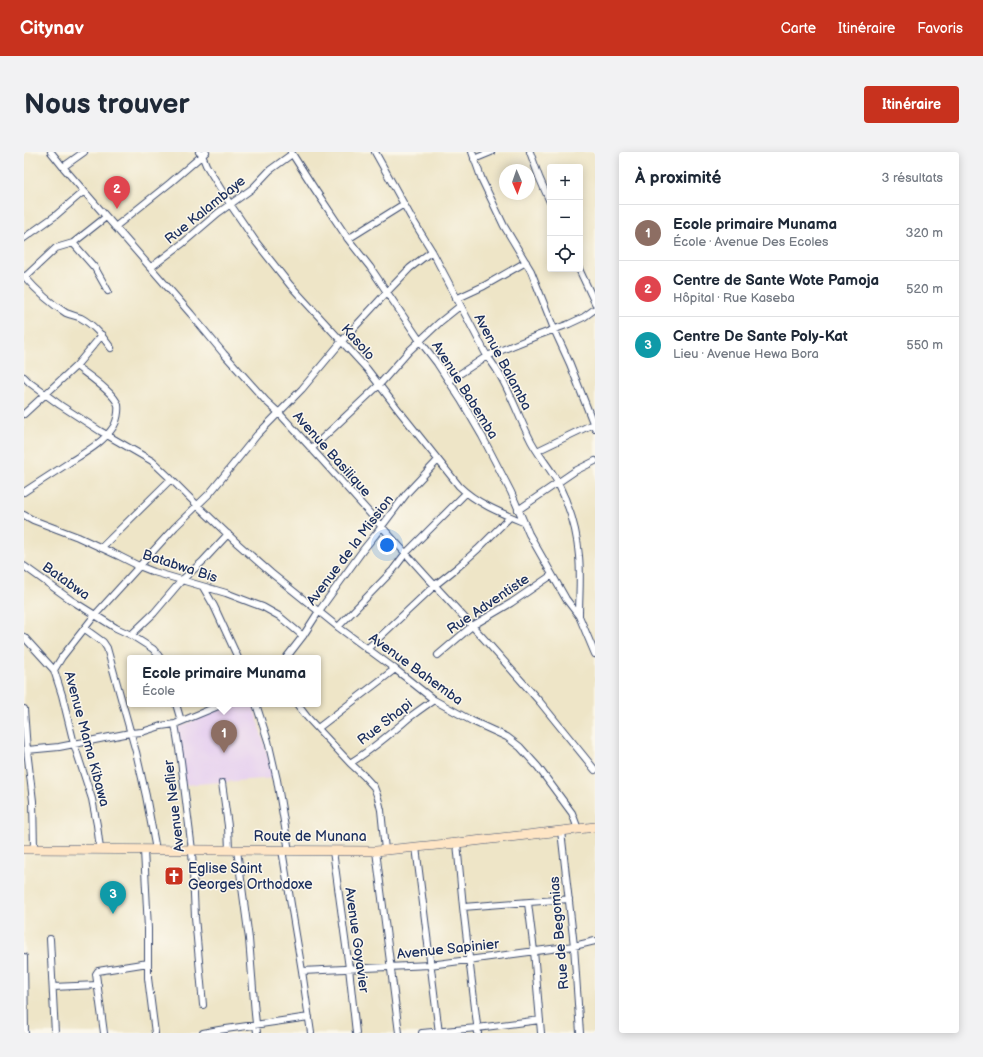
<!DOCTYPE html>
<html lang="fr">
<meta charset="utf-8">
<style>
:root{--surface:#fff;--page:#f2f2f3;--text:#1f2937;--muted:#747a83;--line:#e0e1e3;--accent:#c8321e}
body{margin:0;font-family:"Balsamiq Sans",sans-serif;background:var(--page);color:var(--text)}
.controls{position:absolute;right:12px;top:12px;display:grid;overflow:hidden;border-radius:4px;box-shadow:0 2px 10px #0003}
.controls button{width:36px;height:36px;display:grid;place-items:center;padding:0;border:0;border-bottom:1px solid var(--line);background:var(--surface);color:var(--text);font:20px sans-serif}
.compass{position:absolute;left:475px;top:12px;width:36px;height:36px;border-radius:50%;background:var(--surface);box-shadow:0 2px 10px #0003;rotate:178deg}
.you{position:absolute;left:363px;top:393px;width:14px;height:14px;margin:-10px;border:3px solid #fff;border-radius:50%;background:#1a73e8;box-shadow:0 0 0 6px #1a73e833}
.badge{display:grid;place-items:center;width:26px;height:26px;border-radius:50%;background:var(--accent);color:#fff;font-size:13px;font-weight:700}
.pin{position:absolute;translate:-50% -33px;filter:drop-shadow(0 1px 2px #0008)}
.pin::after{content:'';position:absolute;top:21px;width:14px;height:12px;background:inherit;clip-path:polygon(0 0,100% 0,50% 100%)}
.popup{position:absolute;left:103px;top:503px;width:194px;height:52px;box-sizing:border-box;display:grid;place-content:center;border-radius:4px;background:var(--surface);filter:drop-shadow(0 1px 3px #0005);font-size:13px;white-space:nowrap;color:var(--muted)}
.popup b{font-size:15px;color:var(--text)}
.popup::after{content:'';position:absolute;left:50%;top:100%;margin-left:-8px;border:8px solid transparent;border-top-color:var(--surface)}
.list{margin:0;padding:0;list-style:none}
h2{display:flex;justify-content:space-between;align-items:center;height:52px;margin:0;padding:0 16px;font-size:17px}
h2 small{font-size:13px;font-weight:400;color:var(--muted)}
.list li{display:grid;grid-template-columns:26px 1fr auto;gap:12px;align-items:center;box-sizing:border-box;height:56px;padding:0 16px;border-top:1px solid var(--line)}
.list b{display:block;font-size:15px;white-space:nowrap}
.list p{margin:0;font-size:13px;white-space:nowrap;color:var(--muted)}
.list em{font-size:13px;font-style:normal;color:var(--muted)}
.icon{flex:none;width:22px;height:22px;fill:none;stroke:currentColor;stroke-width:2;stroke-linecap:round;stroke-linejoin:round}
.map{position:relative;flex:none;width:571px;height:881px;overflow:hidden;border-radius:4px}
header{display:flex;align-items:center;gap:24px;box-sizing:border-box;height:56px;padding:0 20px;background:var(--accent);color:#fff}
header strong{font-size:19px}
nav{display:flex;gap:22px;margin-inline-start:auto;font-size:14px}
.intro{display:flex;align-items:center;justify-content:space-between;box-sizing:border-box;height:96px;padding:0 24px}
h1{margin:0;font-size:28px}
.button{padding:10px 18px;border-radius:4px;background:var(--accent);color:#fff;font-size:14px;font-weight:700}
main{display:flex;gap:24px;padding:0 24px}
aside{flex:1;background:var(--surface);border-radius:4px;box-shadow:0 2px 10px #0003}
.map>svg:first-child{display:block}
.built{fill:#e7d2ef}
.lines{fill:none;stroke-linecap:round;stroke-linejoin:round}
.minor-casing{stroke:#3b4a6e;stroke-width:8}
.secondary-casing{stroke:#3b4a6e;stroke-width:10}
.minor{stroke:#fff;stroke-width:6}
.secondary{stroke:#fee5c5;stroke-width:9}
.labels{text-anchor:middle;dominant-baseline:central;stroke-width:3;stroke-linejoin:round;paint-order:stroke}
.street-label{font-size:14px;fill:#1b2f5e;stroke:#fbf7ec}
.poi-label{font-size:14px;fill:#1b2f5e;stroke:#fbf7ec;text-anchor:start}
</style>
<header>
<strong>Citynav</strong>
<nav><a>Carte</a><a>Itinéraire</a><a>Favoris</a></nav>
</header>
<div class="intro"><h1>Nous trouver</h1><a class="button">Itinéraire</a></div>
<main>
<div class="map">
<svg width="571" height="881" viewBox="0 0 571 881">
<rect width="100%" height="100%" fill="#fbf7ec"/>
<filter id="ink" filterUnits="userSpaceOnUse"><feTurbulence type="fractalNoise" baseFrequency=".025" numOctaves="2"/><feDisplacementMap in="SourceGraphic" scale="8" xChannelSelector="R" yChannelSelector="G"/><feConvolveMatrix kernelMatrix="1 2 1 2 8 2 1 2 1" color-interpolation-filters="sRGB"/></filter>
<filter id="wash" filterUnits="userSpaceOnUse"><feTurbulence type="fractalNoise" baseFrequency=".012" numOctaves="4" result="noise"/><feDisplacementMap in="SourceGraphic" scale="16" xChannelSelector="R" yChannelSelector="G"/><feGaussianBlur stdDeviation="0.9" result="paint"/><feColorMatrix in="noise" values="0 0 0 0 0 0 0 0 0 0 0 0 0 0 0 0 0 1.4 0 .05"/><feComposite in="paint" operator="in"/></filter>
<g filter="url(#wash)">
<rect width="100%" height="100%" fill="#eee5c7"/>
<path class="built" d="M206,552H229L250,626L161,633L153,576Z"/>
</g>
<g filter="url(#ink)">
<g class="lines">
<defs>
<path id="minor" d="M27,0L39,15L167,162L200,202L242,249L255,261L298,308L402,424L462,489L516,550L571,618
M175,0L178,3L182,13L206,52L232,90L266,133L343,217L376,260L435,334C452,351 477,361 499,370
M267,0L290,36L324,87L346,115L396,189L413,211L437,248L458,284L487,340L505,382L542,447L555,464L571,502
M351,0L387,65L408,99L463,204C483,229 491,257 505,285C512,301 526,315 534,331C545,353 553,378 555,404C557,424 555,444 555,464
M448,0L458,28L480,74L507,119L530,177L546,212L571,276
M506,0L515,25L526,50
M450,7L467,0
M39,15L60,0
M91,75L146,31L182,0
M0,86L31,64L60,39
M324,87L380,52
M49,91L71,116L84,139
M126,116L159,91L194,61L229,36L246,18L268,2
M555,117L571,151
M0,124C12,138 26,151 42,161C47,163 52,164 57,166C70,173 79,185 87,196
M1,125L32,96L49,91L82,65
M432,147L460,134L502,110
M0,225L6,231L36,253L76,279L128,309L147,327L173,353L214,392L247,421L314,475L371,517L410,548L448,569L483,585L496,595L514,615L548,661L554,677
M425,229L463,204L515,183L545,172L560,165L571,157
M0,262L52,214L78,183
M287,297L355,233L385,199L416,170L436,154
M513,299L571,271
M0,340C15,330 31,320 46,310C62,300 80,290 90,274C93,269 95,259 94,253C91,241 62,222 52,214
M494,358L551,319L571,309
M0,363L9,368L54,385L95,404L115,414L130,420L202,441L228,451L239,455L255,464L279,484
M77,396L147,327
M0,414L47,448L71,463L92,476L107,483L129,497L134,503L136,506
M179,435L190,454L214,506
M314,475L369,418L381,402L442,341
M61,477L79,490L83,496L112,600L122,644L132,698
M107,483L130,461L158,428L178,410L204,382
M0,485L30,518
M343,497L410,434L434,415L454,397L486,365
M414,503L448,474L487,451L528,423
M262,506L279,484L295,459L339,398L352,382L383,341L414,308
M152,552L157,569
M232,552L244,589L253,628L265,699
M273,552L283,565L326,611L340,624L350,635L354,646L357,658L361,698
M0,557L3,598L9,649L10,697
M151,572L157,609L168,698L171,765L179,853
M294,576L371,517
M3,598L35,595L106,581L118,580L137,574L151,572L199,552
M326,611C348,598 367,581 386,565C394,559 402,553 410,548
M198,631L204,674L205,698
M537,679L550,794L556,881
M433,691L439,755L454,881
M392,695L415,881
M76,697L73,673L68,647L50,592L38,543L30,518L38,505L71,463L151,375L186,341L233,283L278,237L318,189L363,140L386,116L408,99
M120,698L124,777V826L131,881
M213,698L225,787L231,862L233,881
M258,698L278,819L287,881
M309,699L325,816L332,881
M352,699L375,881
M504,751L510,799L517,881
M439,755L545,747
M26,787L31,881
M0,805L1,881
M278,819L406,813L550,794L571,789
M29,835L74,833
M80,881L72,822L74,819L124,811
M179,881L195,878L285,865
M398,881L453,876L516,868"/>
<path id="secondary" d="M0,697L352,699L433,691L571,675"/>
</defs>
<use href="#minor" class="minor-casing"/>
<use href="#secondary" class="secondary-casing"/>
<use href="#minor" class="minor"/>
<use href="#secondary" class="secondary"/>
</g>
</g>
<defs>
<symbol id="church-square" viewBox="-11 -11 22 22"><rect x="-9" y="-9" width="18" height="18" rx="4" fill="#c8321e" stroke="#fbf7ec"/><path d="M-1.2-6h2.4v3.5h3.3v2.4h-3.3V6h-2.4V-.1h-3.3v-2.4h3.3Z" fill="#fff"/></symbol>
</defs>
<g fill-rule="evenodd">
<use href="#church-square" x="139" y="713" width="22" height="22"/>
</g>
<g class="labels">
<g class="street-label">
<text transform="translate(181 58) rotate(-39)">Rue Kalambaye</text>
<text transform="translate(334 190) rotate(48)">Kasolo</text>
<text transform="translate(479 210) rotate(62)">Avenue Balamba</text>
<text transform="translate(441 238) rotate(58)">Avenue Babemba</text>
<text transform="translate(308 302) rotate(48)">Avenue Basilique</text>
<text transform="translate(326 398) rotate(-53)">Avenue de la Mission</text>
<text transform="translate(156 414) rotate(18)">Batabwa Bis</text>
<text transform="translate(42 429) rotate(35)">Batabwa</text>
<text transform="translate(464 452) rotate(-34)">Rue Adventiste</text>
<text transform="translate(392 517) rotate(36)">Avenue Bahemba</text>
<text transform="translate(361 570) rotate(-38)">Rue Shapi</text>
<text transform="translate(63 587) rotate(75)">Avenue Mama Kibawa</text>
<text transform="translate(150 654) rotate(-97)">Avenue Neflier</text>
<text x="286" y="684">Route de Munana</text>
<text transform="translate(535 781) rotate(-95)">Rue de Begomias</text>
<text transform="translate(333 788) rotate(82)">Avenue Goyavier</text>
<text transform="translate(424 797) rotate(-6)">Avenue Sapinier</text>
</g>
<g class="poi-label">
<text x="164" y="716">Eglise Saint<tspan x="164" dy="16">Georges Orthodoxe</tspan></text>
</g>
</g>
</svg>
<div class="controls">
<button>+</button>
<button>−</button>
<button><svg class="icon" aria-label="locate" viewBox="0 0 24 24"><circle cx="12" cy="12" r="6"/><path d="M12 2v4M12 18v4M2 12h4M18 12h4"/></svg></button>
</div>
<svg class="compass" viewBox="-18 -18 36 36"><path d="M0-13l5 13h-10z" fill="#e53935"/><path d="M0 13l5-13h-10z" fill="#747a83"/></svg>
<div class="you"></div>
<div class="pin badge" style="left:200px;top:601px;background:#8d6e63">1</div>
<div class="popup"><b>Ecole primaire Munama</b>École</div>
<div class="pin badge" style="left:93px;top:57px;background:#e0444e">2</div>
<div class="pin badge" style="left:89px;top:762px;background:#0f9aa8">3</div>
</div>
<aside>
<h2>À proximité<small>3 résultats</small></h2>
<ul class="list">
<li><span class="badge" style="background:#8d6e63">1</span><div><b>Ecole primaire Munama</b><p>École · Avenue Des Ecoles</p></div><em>320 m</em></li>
<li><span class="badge" style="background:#e0444e">2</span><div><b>Centre de Sante Wote Pamoja</b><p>Hôpital · Rue Kaseba</p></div><em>520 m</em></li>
<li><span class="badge" style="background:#0f9aa8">3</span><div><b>Centre De Sante Poly-Kat</b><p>Lieu · Avenue Hewa Bora</p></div><em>550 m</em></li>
</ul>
</aside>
</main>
